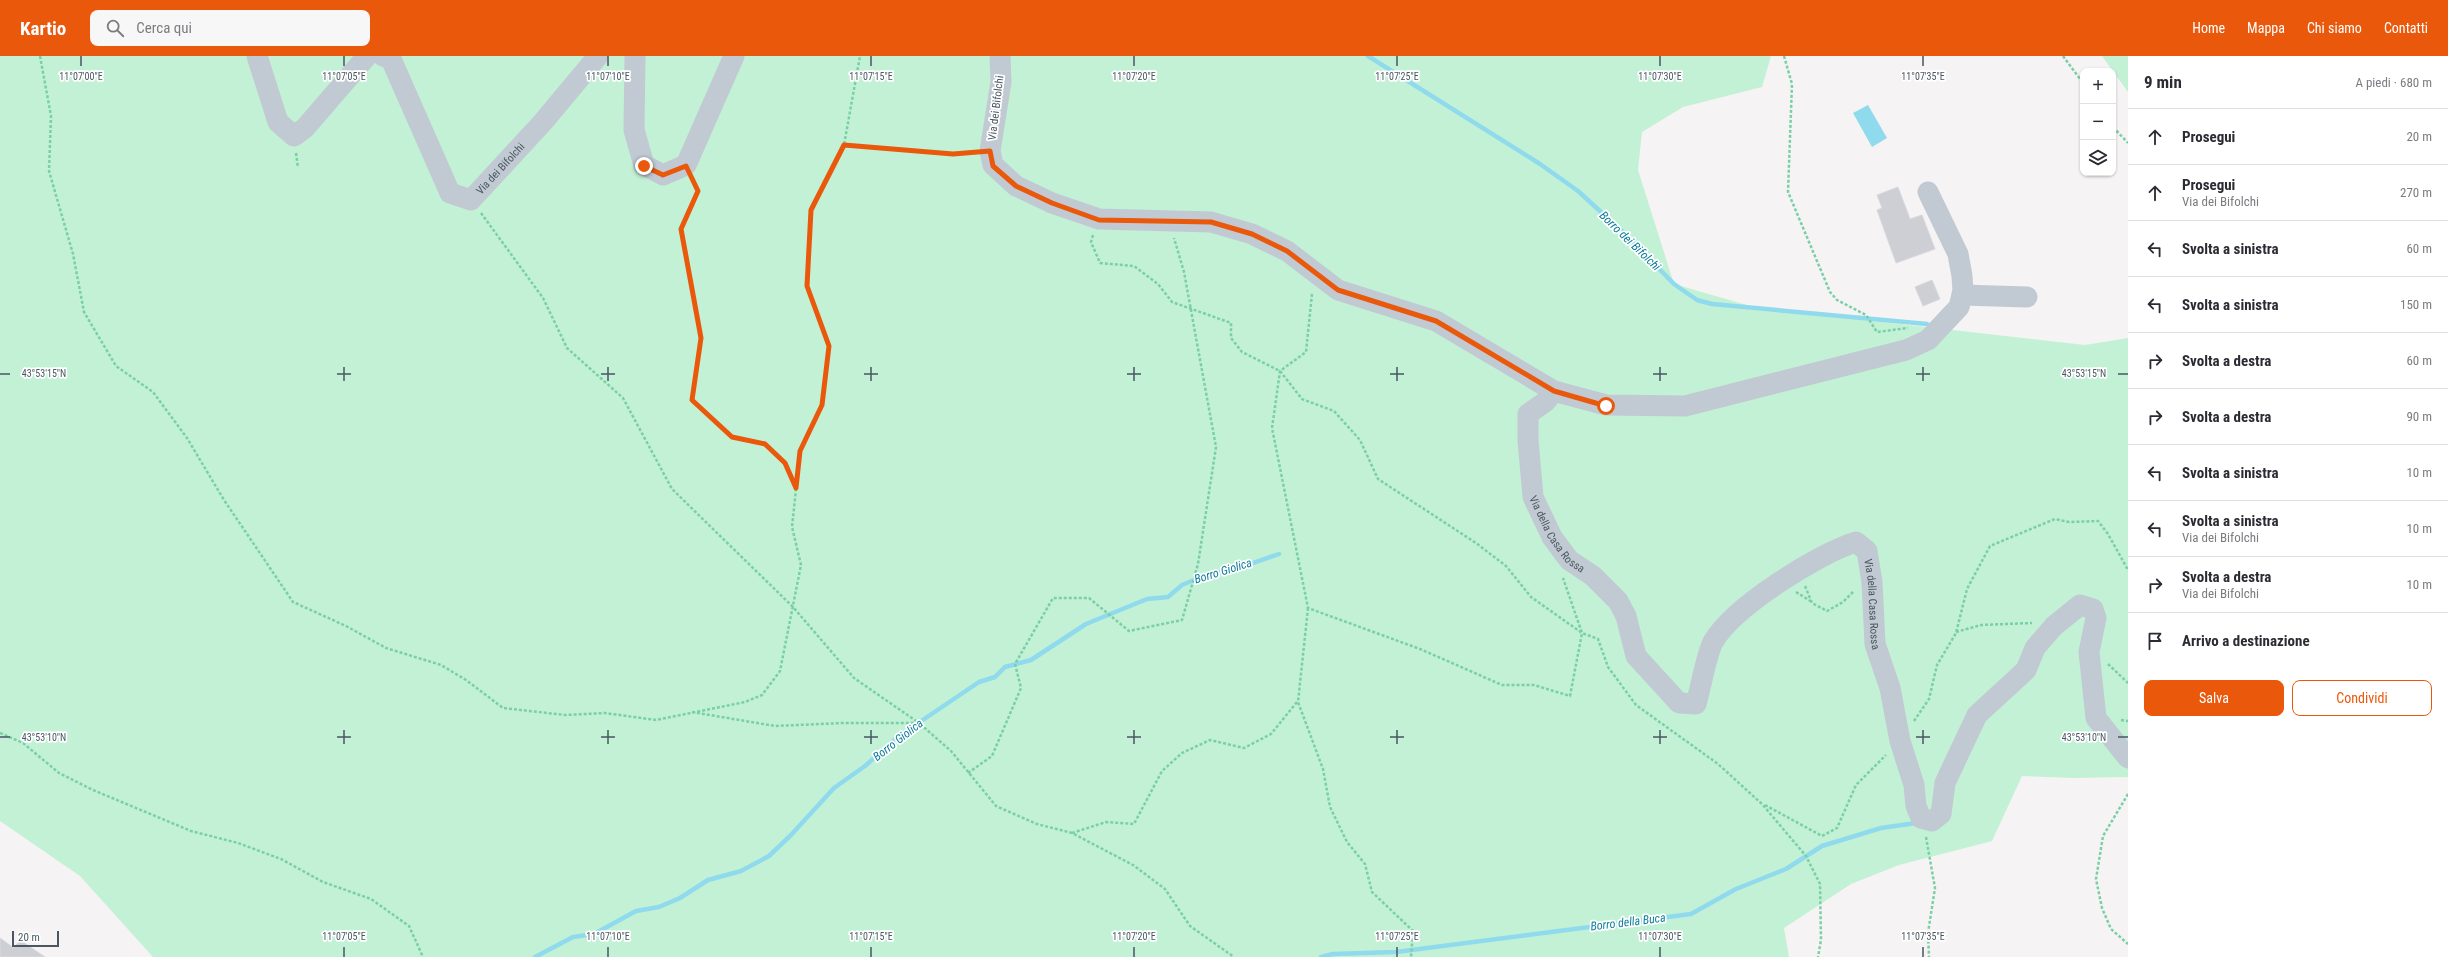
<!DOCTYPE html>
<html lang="it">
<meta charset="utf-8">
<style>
:root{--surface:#fff;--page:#f7f7f7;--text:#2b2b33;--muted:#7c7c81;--line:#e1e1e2;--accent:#ea580c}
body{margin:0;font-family:"Roboto Condensed",sans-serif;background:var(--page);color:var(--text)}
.controls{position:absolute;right:12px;top:12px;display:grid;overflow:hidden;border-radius:8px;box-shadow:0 1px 3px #0004}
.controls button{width:36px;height:36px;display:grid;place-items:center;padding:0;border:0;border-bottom:1px solid var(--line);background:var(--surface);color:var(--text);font:20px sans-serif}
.scale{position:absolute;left:12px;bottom:10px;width:47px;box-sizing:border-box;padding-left:4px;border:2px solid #4a5661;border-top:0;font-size:11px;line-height:14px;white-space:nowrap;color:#4a5661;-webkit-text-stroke:3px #fff;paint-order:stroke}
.stop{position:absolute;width:12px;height:12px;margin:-9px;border:3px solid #ea580c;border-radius:50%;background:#fff}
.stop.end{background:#ea580c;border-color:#fff;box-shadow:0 1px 4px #0008}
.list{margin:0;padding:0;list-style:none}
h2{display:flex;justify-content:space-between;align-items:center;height:52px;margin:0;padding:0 16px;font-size:17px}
h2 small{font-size:13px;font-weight:400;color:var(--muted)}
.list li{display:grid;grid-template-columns:26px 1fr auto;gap:12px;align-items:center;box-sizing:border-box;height:56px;padding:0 16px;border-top:1px solid var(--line)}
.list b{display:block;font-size:15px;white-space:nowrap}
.list p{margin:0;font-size:13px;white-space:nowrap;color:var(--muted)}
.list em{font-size:13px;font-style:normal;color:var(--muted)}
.actions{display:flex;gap:8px;padding:12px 16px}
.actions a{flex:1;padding:9px 0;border:1px solid var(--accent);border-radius:8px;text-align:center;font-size:14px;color:var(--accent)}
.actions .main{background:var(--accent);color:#fff}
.icon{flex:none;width:22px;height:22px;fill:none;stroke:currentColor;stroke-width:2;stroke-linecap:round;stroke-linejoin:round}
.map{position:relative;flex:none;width:2128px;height:901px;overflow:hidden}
header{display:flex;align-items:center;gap:24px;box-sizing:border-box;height:56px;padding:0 20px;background:var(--accent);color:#fff}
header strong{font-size:19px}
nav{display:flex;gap:22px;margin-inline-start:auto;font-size:14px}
.search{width:280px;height:36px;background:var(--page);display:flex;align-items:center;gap:10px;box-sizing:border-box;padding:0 14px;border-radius:8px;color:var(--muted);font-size:15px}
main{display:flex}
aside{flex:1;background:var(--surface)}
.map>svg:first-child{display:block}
.green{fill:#c3f1d5}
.water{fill:#90daee}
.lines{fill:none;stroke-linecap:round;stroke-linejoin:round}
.stream{stroke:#90daee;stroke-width:4.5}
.building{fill:#cdcfd5;stroke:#d7d9de}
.path{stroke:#7ad0a6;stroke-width:2.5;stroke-dasharray:3 2;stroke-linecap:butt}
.minor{stroke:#c1cad2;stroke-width:21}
.route{stroke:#ea580c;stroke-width:5}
.ticks{fill:none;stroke:#4a5661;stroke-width:1.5}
.labels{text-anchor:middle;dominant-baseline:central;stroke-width:3.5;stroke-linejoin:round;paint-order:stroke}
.street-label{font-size:11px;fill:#4a5661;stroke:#fff}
.water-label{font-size:12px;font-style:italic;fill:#0c7c9b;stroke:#fff}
.ticks-label{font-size:10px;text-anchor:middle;fill:#4a5661;stroke:#fff;stroke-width:3.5;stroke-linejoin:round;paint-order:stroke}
</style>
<header>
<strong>Kartio</strong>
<div class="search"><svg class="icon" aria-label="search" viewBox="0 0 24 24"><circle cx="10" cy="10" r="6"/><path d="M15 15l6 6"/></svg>Cerca qui</div>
<nav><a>Home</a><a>Mappa</a><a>Chi siamo</a><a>Contatti</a></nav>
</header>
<main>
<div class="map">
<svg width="2128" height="901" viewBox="0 0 2128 901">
<rect width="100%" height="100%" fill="#f5f3f3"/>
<path class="green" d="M0,0H1771L1762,31L1683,51L1642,76L1638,114L1674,228L1757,252L2085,289L2128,282V721L2073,722L2022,720L1992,785L1899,809L1851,828L1784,872L1789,901H153L80,820L0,765Z
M2102,0H2128V36Z"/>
<path class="water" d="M1868,49L1887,82L1872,91L1853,57Z"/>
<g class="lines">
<path class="stream" d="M1368,0L1540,108L1578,135L1624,177L1674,228L1697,244L1712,248L1927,268
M535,901L573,881L594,878L636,855L659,851L680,842L708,824L741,815L769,800L791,779L834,732L865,710L899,680L979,626L995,621L1005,611L1031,604L1086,568L1147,543L1168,541L1182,529L1206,519L1236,513L1279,498
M1321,901L1333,898L1396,896L1691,858L1736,833L1786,813L1822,790L1881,772L1916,767"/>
</g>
<path class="building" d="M1898,131L1910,163L1922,159L1935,193L1896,207L1877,154L1882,152L1877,139Z
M1932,224L1940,243L1923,250L1915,231Z
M0,882L14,892L20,884L45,901H0Z"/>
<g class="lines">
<path class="path" d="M40,0L51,60L49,115L73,198L84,256L116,310L153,336L187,382L224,444L293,546L346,570L386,592L441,609L466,624L503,652L565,659L605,657L656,664L745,646L762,639L780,615L801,509L792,471L800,395L822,349L829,289L807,230L811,154L844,89L860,0
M1784,0L1792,28L1788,136L1830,236L1837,244L1866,259L1877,276L1908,272
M2063,0L2083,27
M2113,71L2128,87
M844,89L953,98L973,96
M296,97L298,112
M693,124L698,135L681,173L701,282L692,345L732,381L765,387L785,407L796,431
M481,157L543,242L567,292L623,342L672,433L793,551L854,622L919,667
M1093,179L1091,186L1100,207L1134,210L1158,228L1172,246L1231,267V282L1242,296L1280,315L1302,343L1334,355L1360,384L1378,423L1476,487L1506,510L1531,541L1582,577L1598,583L1608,611L1636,649L1718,708L1762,748L1806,800L1820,828L1821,884L1818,901
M1312,238L1306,296L1280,315L1272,372L1308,552L1420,593L1502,629H1534L1570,640L1582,577L1563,522
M1805,530L1812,547L1827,555L1843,546L1854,535
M1796,536L1812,546
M1308,552L1298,646L1323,713L1330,751L1347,786L1365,808L1372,836L1413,875L1411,901
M1956,576L1981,569L2032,567
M2108,608L2128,627
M692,656L775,670L843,667H919L951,695L996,750L1037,768L1072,777L1133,809L1165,833L1190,870L1234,901
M2121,664L2128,665
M1914,665L1929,643L1937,609L1956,577L1967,533L1990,490L2055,463L2069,466L2098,465L2108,478L2128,514
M0,677L23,687L59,717L93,734L191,775L238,787L281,803L323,826L371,843L409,870L423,901
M968,717L992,700L1021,632L1015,608L1053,542H1089L1129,575L1182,564L1198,508L1216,391L1184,216L1174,182
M2128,738L2103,780L2096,823L2102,852L2111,873L2128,888
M1765,749L1822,780L1837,772L1856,729L1886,699
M1072,777L1106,766L1134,768L1162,715L1182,697L1210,684L1244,692L1271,678L1297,646
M1926,781L1935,832L1928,877L1929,901"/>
<g class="minor">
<path d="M257,0L278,66L294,80L305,72L367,0"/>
<path id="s1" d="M383,0L391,3L450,137L471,144L543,66L598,0"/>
<path d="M635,0L634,74L644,109L663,119L686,109L734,0"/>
<path d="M1000,0L1001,26L990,95L993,109L1016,130L1052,147L1099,163L1211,166L1252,178L1287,195L1338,234L1436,265L1554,335L1606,349L1685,350L1906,294L1928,284L1959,251L1963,235L1962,220L1958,198L1928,136"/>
<path d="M1962,239L2027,241"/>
<path id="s2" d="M1554,335L1545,346L1528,358V384L1533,441L1552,481L1569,504L1593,520L1618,545L1626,560L1636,600L1679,647L1696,648C1701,631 1706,600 1713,586C1733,551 1819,497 1856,486L1867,495L1872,526L1875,588L1890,632L1900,685L1914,729L1916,750L1921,762L1932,765L1941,758L1945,727L1977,659L2026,614L2035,592L2054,570L2080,549L2093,553L2096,562L2089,596L2096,662L2128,702"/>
</g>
</g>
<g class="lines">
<path class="route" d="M644,110L663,119L686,110L698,135L681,173L701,282L692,344L732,381L765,388L785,407L796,432L800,395L822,349L829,290L807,230L811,154L844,89L953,98L990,95L993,110L1016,130L1052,147L1099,164L1211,166L1252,178L1287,195L1338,234L1436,265L1554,335L1606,350"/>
</g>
<path class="ticks" d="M81,0V10M344,0V10M608,0V10M871,0V10M1134,0V10M1397,0V10M1660,0V10M1923,0V10M344,311V325M608,311V325M871,311V325M1134,311V325M1397,311V325M1660,311V325M1923,311V325M0,318H10M337,318H351M601,318H615M864,318H878M1127,318H1141M1390,318H1404M1653,318H1667M1916,318H1930M2118,318H2128M344,674V688M608,674V688M871,674V688M1134,674V688M1397,674V688M1660,674V688M1923,674V688M0,681H10M337,681H351M601,681H615M864,681H878M1127,681H1141M1390,681H1404M1653,681H1667M1916,681H1930M2118,681H2128M344,891V901M608,891V901M871,891V901M1134,891V901M1397,891V901M1660,891V901M1923,891V901"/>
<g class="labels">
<g class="street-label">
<text transform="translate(996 52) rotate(-83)">Via dei Bifolchi</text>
<text stroke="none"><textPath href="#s1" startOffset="220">Via dei Bifolchi</textPath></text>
<text stroke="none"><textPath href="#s2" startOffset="163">Via della Casa Rossa</textPath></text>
<text stroke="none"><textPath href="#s2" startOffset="703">Via della Casa Rossa</textPath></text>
</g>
<g class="water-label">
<text transform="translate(1630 185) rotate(44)">Borro dei Bifolchi</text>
<text transform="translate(1223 515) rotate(-17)">Borro Giolica</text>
<text transform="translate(898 684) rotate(-38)">Borro Giolica</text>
<text transform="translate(1628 866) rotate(-7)">Borro della Buca</text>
</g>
</g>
<g class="ticks-label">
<text x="81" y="24">11°07'00"E</text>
<text x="344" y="24">11°07'05"E</text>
<text x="608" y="24">11°07'10"E</text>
<text x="871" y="24">11°07'15"E</text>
<text x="1134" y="24">11°07'20"E</text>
<text x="1397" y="24">11°07'25"E</text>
<text x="1660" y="24">11°07'30"E</text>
<text x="1923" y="24">11°07'35"E</text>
<text x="44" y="321">43°53'15"N</text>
<text x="2084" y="321">43°53'15"N</text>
<text x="44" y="685">43°53'10"N</text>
<text x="2084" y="685">43°53'10"N</text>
<text x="344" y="884">11°07'05"E</text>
<text x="608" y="884">11°07'10"E</text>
<text x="871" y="884">11°07'15"E</text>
<text x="1134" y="884">11°07'20"E</text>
<text x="1397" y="884">11°07'25"E</text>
<text x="1660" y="884">11°07'30"E</text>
<text x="1923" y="884">11°07'35"E</text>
</g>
</svg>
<div class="controls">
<button>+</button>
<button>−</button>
<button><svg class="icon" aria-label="layers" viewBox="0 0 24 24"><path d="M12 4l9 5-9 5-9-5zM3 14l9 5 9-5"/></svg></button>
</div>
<div class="scale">20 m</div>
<div class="stop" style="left:1606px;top:350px"></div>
<div class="stop end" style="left:644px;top:110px"></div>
</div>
<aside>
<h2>9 min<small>A piedi · 680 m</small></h2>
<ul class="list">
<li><svg class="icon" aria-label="ahead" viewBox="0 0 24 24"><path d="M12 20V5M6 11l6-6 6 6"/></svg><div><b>Prosegui</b></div><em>20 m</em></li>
<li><svg class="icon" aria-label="ahead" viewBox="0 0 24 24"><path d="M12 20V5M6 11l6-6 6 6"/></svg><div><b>Prosegui</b><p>Via dei Bifolchi</p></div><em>270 m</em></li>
<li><svg class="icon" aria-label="left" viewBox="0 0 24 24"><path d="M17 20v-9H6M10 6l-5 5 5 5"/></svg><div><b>Svolta a sinistra</b></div><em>60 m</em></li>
<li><svg class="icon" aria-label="left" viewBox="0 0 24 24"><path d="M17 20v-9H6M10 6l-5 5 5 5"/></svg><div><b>Svolta a sinistra</b></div><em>150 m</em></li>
<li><svg class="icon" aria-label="right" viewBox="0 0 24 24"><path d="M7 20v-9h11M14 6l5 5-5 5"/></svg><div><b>Svolta a destra</b></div><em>60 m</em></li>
<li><svg class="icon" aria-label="right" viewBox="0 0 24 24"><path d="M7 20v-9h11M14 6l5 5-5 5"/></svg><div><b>Svolta a destra</b></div><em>90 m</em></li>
<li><svg class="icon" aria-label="left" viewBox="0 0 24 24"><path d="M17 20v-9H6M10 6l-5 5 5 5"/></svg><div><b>Svolta a sinistra</b></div><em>10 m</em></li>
<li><svg class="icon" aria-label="left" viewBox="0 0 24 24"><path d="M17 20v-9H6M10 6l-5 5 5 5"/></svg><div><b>Svolta a sinistra</b><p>Via dei Bifolchi</p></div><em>10 m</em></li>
<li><svg class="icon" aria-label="right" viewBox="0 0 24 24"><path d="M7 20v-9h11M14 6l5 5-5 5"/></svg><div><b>Svolta a destra</b><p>Via dei Bifolchi</p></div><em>10 m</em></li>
<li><svg class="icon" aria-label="arrive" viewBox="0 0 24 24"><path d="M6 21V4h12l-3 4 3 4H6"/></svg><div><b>Arrivo a destinazione</b></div></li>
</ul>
<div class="actions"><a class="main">Salva</a><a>Condividi</a></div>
</aside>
</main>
